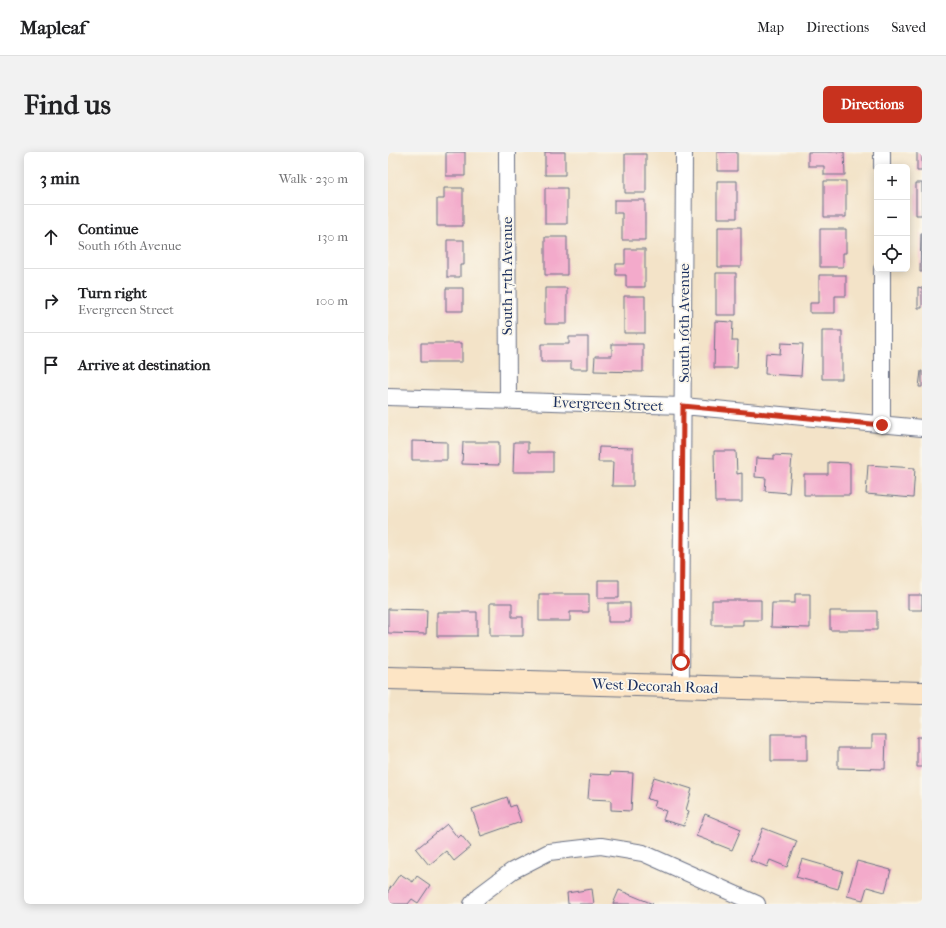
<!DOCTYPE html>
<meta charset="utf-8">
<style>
:root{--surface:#fff;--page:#f2f2f2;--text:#202124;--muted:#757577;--line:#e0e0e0;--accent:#c8321e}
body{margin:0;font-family:"IM FELL French Canon",serif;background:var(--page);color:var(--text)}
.controls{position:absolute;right:12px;top:12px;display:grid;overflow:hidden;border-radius:6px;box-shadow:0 2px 10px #0003}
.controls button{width:36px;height:36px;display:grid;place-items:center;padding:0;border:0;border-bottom:1px solid var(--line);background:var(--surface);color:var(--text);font:20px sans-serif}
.stop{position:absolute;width:12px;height:12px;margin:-9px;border:3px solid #c8321e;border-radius:50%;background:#fff}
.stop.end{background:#c8321e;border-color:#fff;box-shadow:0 1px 4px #0008}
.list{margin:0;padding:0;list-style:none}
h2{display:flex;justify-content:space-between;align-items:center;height:52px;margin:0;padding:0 16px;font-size:17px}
h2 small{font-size:13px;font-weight:400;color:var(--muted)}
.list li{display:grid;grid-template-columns:26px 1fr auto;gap:12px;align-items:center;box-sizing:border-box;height:64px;padding:0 16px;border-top:1px solid var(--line)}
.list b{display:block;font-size:15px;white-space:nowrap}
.list p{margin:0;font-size:13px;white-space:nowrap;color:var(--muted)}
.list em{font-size:13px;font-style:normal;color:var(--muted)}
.icon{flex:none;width:22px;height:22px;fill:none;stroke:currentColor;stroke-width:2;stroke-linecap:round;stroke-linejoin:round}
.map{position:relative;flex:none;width:534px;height:752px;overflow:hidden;border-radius:6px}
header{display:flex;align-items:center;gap:24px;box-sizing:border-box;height:56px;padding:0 20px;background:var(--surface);border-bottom:1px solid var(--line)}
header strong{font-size:19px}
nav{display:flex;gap:22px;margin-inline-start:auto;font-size:14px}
.intro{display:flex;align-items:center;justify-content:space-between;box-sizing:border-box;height:96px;padding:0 24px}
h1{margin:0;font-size:28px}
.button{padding:10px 18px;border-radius:6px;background:var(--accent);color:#fff;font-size:14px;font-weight:700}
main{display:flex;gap:24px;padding:0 24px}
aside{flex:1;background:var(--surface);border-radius:6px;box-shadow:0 2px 10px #0003}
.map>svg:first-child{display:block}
.building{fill:#f3aacb}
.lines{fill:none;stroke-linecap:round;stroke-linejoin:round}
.street-casing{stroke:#676e83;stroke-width:18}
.secondary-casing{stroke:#676e83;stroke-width:24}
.street{stroke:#fff;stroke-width:16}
.secondary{stroke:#fde5c5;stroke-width:22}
.route{stroke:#c8321e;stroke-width:5}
.labels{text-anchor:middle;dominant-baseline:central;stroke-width:3.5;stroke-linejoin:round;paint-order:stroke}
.street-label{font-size:15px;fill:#1b2f5e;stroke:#fbf7ec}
</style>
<header>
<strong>Mapleaf</strong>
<nav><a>Map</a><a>Directions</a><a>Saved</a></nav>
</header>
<div class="intro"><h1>Find us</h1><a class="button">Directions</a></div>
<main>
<aside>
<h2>3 min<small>Walk · 230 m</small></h2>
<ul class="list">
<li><svg class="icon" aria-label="ahead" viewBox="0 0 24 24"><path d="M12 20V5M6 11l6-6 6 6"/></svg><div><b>Continue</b><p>South 16th Avenue</p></div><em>130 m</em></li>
<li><svg class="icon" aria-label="right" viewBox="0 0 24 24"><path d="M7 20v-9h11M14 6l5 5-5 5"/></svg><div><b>Turn right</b><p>Evergreen Street</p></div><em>100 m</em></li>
<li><svg class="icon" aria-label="arrive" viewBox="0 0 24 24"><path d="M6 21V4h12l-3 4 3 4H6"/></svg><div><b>Arrive at destination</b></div></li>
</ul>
</aside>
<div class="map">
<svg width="534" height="752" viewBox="0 0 534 752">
<rect width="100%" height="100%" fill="#fbf7ec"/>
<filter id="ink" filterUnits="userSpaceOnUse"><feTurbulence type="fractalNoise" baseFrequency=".025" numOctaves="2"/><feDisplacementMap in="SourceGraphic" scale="8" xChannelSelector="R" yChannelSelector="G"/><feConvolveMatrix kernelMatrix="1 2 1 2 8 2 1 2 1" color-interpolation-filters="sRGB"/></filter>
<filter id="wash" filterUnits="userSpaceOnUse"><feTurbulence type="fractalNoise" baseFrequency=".012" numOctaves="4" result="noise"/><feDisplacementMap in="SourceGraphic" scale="16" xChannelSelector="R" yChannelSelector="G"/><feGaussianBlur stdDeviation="0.9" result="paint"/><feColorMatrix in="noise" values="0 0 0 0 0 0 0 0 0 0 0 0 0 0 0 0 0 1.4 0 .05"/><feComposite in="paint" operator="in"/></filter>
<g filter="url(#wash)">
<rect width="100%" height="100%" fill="#f3e3c8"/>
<g id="blocks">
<path class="building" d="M58,0H77V24H58Z
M157,0H177V23H157Z
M329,0H349V19H329Z
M420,0H456L457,23H436V14H420Z
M529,0H534V19H529Z
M237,2H258V41H237Z
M329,29H349V66H329Z
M436,29H458V65H436Z
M528,31H534V63H528Z
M56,36H75V74H49V47H56Z
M157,36H179V72H157Z
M226,48H257V88H234V61H226Z
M330,75H353V115H330Z
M432,77H458V101H455V115H432Z
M533,81H534V120H532Z
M157,85H179V123H157Z
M59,88H76V113H72V125H59Z
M237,97H257V135H238V123H228V112H237Z
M328,121H348V163H328Z
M431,123H458V144H447V161H422V151H431Z
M530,135L534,136V156H530Z
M58,136H75V159H58Z
M157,136H179V172H157Z
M236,144H257V181H236Z
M327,169L345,170L344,189H350L349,216H326Z
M434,179H454V227H434Z
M181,185H200V217H183V210H153V192H181Z
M33,191H74V210H33Z
M393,191L415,192L413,224L377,222L378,201L392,202Z
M224,192H255V220L206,219L207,204H224Z
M533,219H534V235H531Z
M24,289L59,290V308H24Z
M75,290H111V313L74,312Z
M126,290H140V300H165V320H125Z
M211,295L245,296V334H224L225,310H210Z
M326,299H348L349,322L354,321V350H327Z
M386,303L404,304L401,341L377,339L378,326L367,325L368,306L386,307Z
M440,310L462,311V343H416V322H440Z
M480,313L527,316L525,346L478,342Z
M210,428H231V446H210Z
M151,442H201V460H182V469H151Z
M407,442H422V476L383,475L384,451H407Z
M520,443H534V458H520Z
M324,448H373V468H355V473H324Z
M102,451H124V465H135V484H102Z
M220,451H242V470H220Z
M0,457L39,458L38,482L0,481Z
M442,459H489V478H442Z
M49,460H89V484H49Z
M383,582H419V609H383Z
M484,583H498L497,617L450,616V596H484Z
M529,585H534V615H529Z
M223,620L245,621L243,659L223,658V648L200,647L202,622L222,623Z
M266,625L304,637L298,658L301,659L296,674L275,668L278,659L266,655L268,649L259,647Z
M119,645L122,655L127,653L133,670L93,684L84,657Z
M317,662L353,677L344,698L308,684Z
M59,672L70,686L73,683L83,695L66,709L58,699L41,713L28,697Z
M375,676L409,689L399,715L382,708L379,715L362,708Z
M414,707L455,719L450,737L408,725Z
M469,709L503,718L497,740L479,735L475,748L459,744Z
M12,722L25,730L29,724L42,733L30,751L24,747L20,752H0V739Z
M204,737L206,752H180L179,741Z
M231,738L265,752H225Z"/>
</g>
</g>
<g filter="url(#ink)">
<use href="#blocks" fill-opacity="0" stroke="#676e83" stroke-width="1"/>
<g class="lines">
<defs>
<path id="street" d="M119,0L120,248
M494,0V15
M494,117V273
M0,245L295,254L534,276
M293,534L296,0
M84,752L92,743L124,719L161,700L213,694L255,701L369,752"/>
<path id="secondary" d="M0,526L534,541"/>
</defs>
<use href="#street" class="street-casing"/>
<use href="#secondary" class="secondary-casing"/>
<use href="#street" class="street"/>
<use href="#secondary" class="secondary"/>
</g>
</g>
<g class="lines" filter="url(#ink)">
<path class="route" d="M293,510L295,254L494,273"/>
</g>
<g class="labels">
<g class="street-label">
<text transform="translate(119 124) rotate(-90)">South 17th Avenue</text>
<text transform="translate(296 171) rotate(-90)">South 16th Avenue</text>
<text transform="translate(220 252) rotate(2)">Evergreen Street</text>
<text transform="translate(267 534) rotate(2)">West Decorah Road</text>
</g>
</g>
</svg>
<div class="controls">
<button>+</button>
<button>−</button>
<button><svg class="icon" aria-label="locate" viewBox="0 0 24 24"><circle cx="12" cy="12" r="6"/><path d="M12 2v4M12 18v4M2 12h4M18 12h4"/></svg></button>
</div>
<div class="stop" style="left:293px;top:510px"></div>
<div class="stop end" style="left:494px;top:273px"></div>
</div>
</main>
